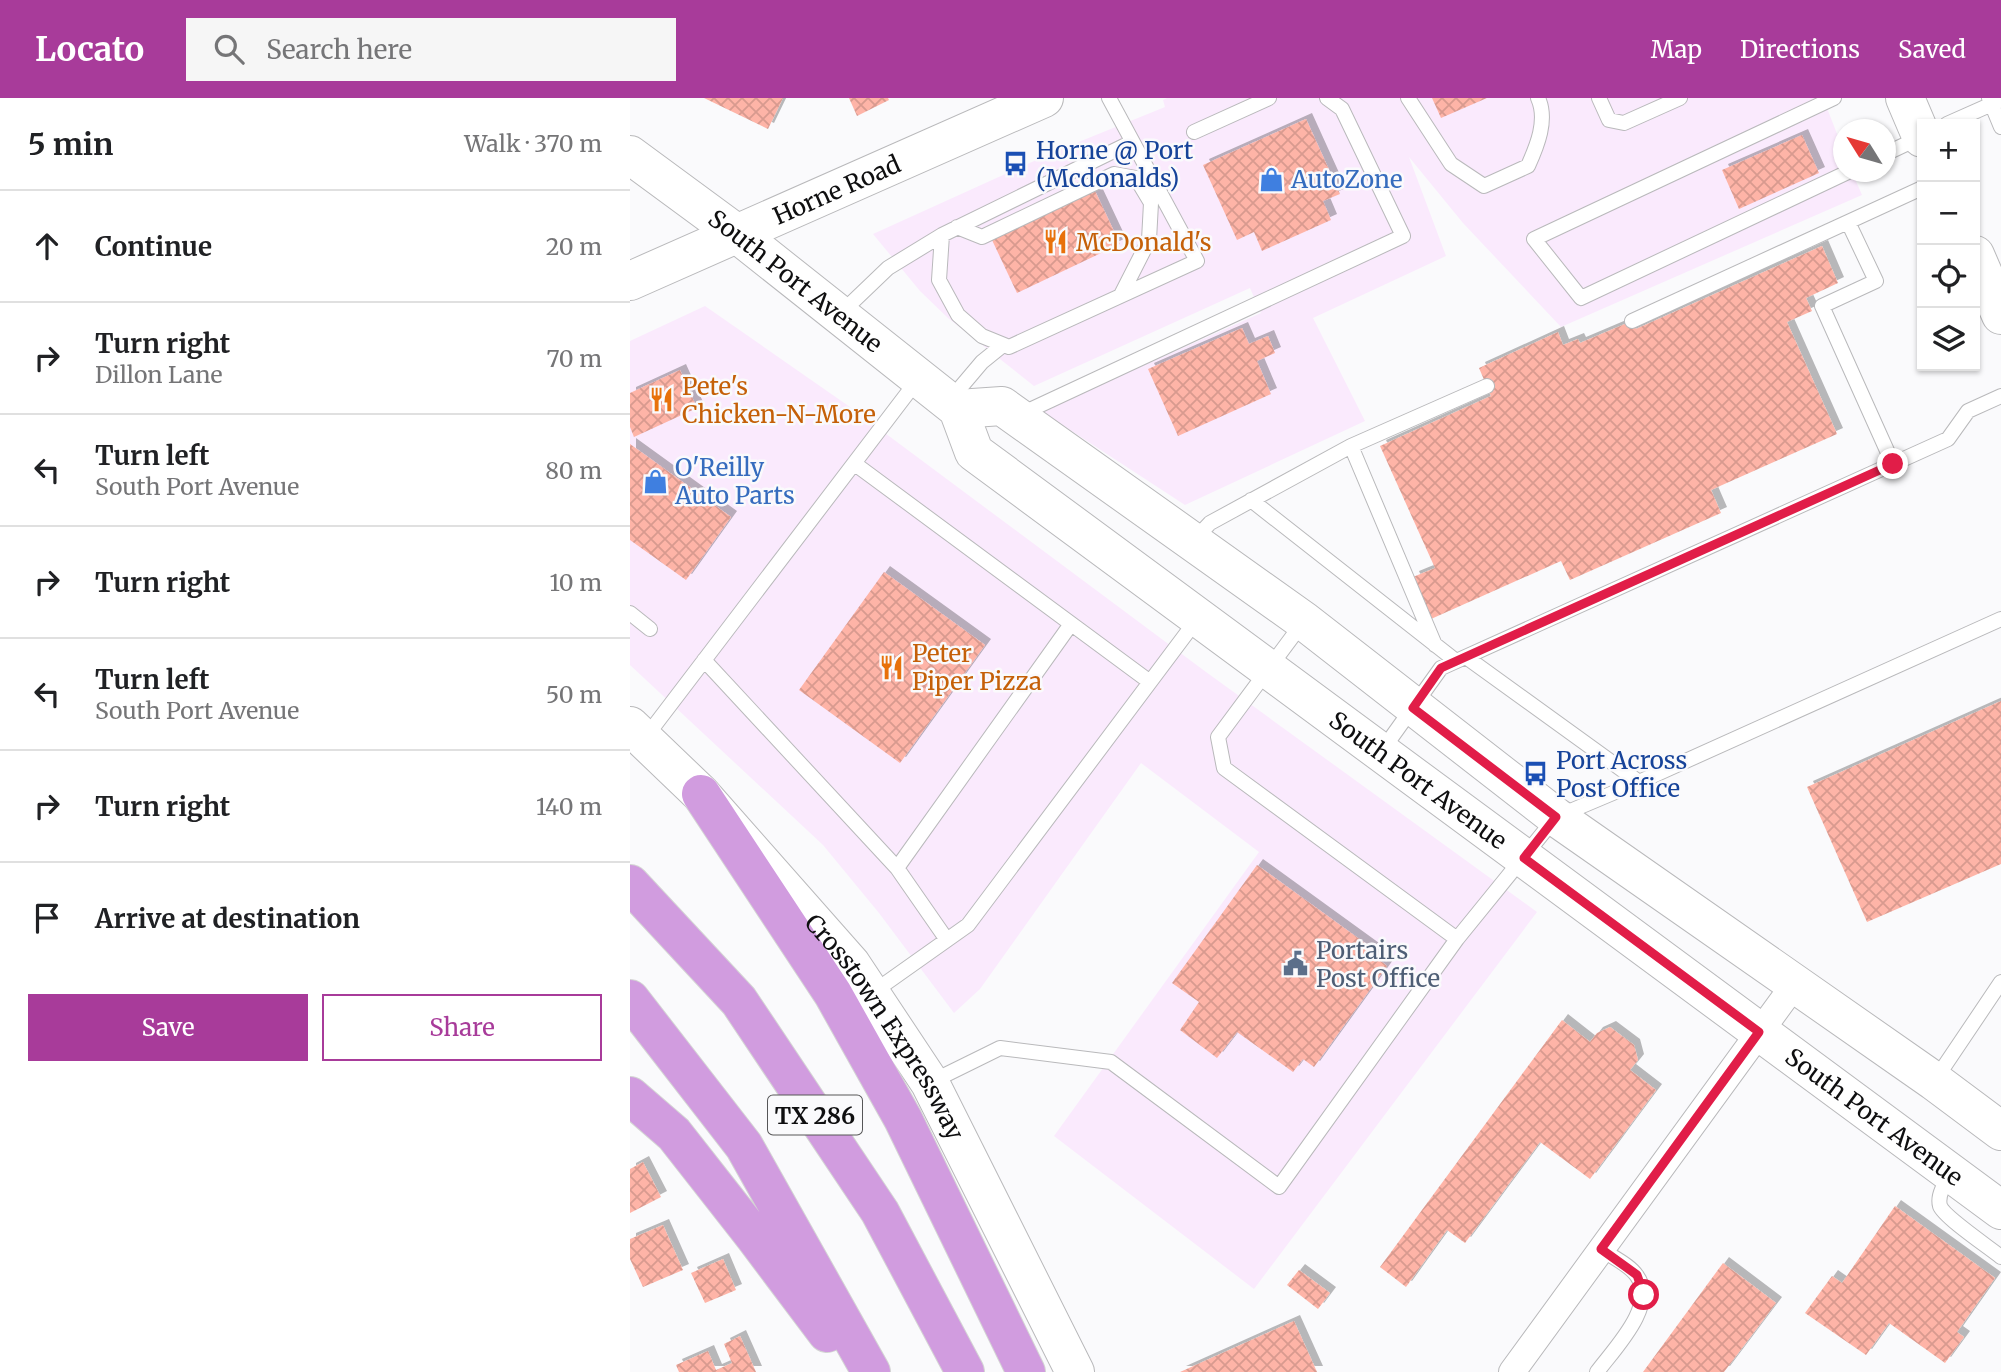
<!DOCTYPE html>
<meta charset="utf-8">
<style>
:root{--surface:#fff;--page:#f6f6f6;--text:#202124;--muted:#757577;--line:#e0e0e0;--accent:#a83b9a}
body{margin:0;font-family:Merriweather,serif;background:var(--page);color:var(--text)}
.controls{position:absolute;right:21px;top:21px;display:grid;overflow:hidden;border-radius:0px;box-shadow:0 2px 5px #0004}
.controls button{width:63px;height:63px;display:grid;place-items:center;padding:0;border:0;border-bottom:2px solid var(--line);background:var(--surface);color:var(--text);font:35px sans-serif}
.compass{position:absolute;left:1203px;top:21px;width:63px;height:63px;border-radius:50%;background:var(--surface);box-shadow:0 2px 5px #0004;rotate:307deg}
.stop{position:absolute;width:21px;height:21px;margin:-16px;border:5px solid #e11d48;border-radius:50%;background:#fff}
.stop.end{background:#e11d48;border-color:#fff;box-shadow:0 2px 7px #0008}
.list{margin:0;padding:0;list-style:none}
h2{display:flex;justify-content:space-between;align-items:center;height:91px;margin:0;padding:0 28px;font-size:30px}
h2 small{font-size:23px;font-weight:400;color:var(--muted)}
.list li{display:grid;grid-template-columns:46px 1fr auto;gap:21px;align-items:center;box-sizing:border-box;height:112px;padding:0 28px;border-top:2px solid var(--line)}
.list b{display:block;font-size:26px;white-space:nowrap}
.list p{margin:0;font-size:23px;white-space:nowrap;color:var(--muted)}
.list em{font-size:23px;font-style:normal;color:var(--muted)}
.actions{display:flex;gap:14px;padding:21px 28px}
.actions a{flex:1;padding:16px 0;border:2px solid var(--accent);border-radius:0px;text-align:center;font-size:24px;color:var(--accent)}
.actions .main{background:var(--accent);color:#fff}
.icon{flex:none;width:38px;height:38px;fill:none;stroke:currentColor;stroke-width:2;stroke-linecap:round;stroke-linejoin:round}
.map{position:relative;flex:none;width:1371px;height:1274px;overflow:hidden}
header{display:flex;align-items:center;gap:42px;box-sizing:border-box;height:98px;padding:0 35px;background:var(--accent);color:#fff}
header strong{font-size:33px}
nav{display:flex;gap:38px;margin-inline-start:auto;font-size:24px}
.search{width:490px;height:63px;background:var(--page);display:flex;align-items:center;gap:18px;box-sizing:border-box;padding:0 24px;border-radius:0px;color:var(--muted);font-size:26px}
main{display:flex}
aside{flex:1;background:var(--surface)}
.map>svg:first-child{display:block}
.commercial{fill:#faeafd}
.building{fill:url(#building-cross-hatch);filter:url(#shadow)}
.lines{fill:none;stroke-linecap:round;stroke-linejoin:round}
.service-casing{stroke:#b9b9bb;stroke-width:16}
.minor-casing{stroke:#b9b9bb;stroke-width:28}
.secondary-casing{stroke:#b9b9bb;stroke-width:40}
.motorway-casing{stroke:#d4d4d4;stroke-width:40}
.service{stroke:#fff;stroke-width:14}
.minor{stroke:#fff;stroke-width:26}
.secondary{stroke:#fff;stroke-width:38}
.motorway{stroke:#d19cdf;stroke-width:38}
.route{stroke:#e11d48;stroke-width:9}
.labels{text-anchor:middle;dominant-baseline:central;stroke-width:5;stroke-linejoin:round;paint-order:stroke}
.shield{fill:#fafafc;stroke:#565657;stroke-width:2}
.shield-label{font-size:23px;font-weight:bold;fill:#0f0f10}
.transit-label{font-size:24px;fill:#164399;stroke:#fafafc;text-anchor:start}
.shop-label{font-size:24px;fill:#366cbe;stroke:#fafafc;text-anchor:start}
.street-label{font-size:24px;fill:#0f0f10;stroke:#fafafc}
.food-label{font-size:24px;fill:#c56008;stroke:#fafafc;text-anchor:start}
.service-label{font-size:24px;fill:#4e5e75;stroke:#fafafc;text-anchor:start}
</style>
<header>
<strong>Locato</strong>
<div class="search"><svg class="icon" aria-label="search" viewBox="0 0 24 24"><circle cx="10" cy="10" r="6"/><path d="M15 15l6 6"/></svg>Search here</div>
<nav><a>Map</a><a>Directions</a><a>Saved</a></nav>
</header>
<main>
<aside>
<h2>5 min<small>Walk · 370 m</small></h2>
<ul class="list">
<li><svg class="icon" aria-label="ahead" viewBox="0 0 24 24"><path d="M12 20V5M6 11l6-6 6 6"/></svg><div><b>Continue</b></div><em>20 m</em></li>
<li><svg class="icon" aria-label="right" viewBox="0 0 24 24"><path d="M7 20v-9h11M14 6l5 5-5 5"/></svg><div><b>Turn right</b><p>Dillon Lane</p></div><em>70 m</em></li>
<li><svg class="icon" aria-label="left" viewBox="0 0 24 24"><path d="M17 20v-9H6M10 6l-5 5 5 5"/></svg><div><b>Turn left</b><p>South Port Avenue</p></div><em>80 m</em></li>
<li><svg class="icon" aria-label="right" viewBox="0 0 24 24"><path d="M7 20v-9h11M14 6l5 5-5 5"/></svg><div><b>Turn right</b></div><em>10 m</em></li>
<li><svg class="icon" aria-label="left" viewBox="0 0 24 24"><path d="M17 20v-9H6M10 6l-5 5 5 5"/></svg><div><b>Turn left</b><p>South Port Avenue</p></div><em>50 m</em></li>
<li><svg class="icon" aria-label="right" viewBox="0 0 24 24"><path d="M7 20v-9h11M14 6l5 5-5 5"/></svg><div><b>Turn right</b></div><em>140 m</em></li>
<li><svg class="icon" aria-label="arrive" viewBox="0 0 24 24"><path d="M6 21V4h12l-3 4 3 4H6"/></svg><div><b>Arrive at destination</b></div></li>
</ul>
<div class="actions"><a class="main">Save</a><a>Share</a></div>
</aside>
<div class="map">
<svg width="1371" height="1274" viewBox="0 0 1371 1274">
<defs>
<pattern id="building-cross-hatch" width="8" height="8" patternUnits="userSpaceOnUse" patternTransform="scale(1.75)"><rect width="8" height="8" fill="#feb4a7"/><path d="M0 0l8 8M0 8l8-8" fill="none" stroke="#d89a8f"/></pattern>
<filter id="shadow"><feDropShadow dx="6" dy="-6" stdDeviation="0" flood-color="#0004"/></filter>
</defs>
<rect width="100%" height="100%" fill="#fafafc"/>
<path class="commercial" d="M537,0H1193L1213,51V74H1222L1232,97L931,229L833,125L779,59L816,158L683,220L735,323L555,407L411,313L631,215L620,190L404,288L318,220L290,193L243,136L424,54L535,9L533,2Z
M75,208L220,309L576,574L907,814L624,1191L424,1038L629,754L511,665L350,891L324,915L249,815L193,747L0,567V243Z"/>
<path class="building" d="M74,0H153L138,31Z
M219,0H258L259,2L227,18Z
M802,0H857L811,20Z
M676,21L710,96L693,103L701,122L632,153L624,134L607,142L573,67Z
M1172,37L1189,75L1109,111L1092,72Z
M465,93L490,146L387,195L362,142Z
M1192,148L1208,185L1176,200L1182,213L1157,224L1207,336L1081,392L1091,415L940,482L931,463L801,521L783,479L805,470L750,348L861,298L849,270L928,234L933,247L948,241L950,245L1002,223L1006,231Z
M612,230L619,246L638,238L645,255L627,263L641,296L548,338L518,271Z
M50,272L67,310L4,339L0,329V295Z
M0,346L101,419L56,482L0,442Z
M254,474L355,547L270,665L169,592Z
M1371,603V766L1237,824L1177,689Z
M627,767L750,856L747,860L757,868L684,969L673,961L663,974L607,934L587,960L550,932L569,904L542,885Z
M932,922L960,944L967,935L980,929L1004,947L1008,962L1000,972L1026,992L960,1081L910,1044L835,1145L817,1132L776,1189L750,1169Z
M13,1064L31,1099L0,1115V1071Z
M1265,1108L1365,1180L1327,1234L1334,1239L1315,1265L1259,1225L1236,1257L1175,1215L1202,1178L1212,1185Z
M33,1127L53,1172L13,1189L0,1161V1141Z
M93,1161L106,1192L75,1205L61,1175Z
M1093,1165L1146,1205L1094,1274H1013Z
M669,1172L700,1195L688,1211L657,1187Z
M664,1223L687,1274H550Z
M110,1238L126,1274H49L46,1267L78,1253L86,1272L102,1265L94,1246Z"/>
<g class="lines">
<defs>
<path id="service" d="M479,0L567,163L379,249L352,238L328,217L309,182L312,137L502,44
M778,0L821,66L854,88L898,68C907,48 918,22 908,0
M969,0L979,22L994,25L1050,0
M1204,0L904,141L951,200L1218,74
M1359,0L1371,29
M1317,26L1371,2
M564,34L639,0
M1255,56L1291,39
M327,129L352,139L484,76L506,80L521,105L519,142L491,197
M211,215L258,170L312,137
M1002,223L1218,124
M319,303L352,264L373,247
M389,317L773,138L712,11L697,0
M721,348L857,288
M225,366L520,584
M1263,366L1192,208L1246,183L1218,124L1292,90
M621,402L826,563
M564,442L580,425L721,348L805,547
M0,515L20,531
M674,523L588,639L594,670L827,841
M836,559L1009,684L1371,521
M74,562L267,770L317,842
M15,640L289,280
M751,654L811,570L1318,341L1338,313L1371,298
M267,770L441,526
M242,895L338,827L568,520
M1305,982L1371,884
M301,984L370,950L481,964L649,1089L827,841L926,719L1009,684
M1321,1076C1315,1085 1307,1097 1310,1108C1314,1119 1360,1150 1371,1159
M967,1274C984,1251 1028,1207 1007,1178C1000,1167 982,1159 971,1151"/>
<path id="minor" d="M882,1274L1164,887"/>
<g id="secondary">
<path d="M1275,0L1292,40"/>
<path id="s1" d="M0,57L106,135L328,311L344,354L1371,1112"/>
<path d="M1345,157L1371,217"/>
<path id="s2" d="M0,183L414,0"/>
<path d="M328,311L372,308L674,523L926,719L1304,983L1371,1033"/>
<path id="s3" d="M0,628L71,696L221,866L300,985L445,1274"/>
</g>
<path id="motorway" d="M71,696L203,896L273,1021L396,1274
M0,786L109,903L250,1114L335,1274
M0,901L114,1048L241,1274
M0,998L44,1036L124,1138L197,1235"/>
</defs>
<use href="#service" class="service-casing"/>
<use href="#minor" class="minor-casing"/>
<use href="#secondary" class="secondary-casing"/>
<use href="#motorway" class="motorway-casing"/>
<use href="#service" class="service"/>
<use href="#minor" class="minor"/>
<use href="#secondary" class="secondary"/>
<use href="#motorway" class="motorway"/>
</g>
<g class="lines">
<path class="route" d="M1014,1197L1007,1177L971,1151L1129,934L894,760L926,719L783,610L811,570L1263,366"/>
</g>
<defs>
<symbol id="bus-bare" viewBox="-9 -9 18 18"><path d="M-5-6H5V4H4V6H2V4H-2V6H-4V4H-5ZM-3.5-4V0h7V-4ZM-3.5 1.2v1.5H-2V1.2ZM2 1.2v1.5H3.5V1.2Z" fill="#1a4fb4" stroke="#fafafc" stroke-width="2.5" paint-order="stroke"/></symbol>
<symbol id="shop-bare" viewBox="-9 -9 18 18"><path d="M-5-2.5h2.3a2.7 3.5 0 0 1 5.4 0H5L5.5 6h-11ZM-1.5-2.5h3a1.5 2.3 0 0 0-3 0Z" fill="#3f7fe0" stroke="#fafafc" stroke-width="2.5" paint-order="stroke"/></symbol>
<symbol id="restaurant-bare" viewBox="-9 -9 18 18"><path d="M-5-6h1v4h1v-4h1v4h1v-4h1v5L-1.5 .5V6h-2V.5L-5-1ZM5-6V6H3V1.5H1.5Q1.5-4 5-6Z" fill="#e8710a" stroke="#fafafc" stroke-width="2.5" paint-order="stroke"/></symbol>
<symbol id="civic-bare" viewBox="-9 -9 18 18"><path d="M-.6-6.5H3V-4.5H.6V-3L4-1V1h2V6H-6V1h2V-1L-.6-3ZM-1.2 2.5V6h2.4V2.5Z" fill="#5c6f8a" stroke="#fafafc" stroke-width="2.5" paint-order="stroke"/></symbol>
</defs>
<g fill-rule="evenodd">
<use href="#bus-bare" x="368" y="48" width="35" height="35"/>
<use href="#shop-bare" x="624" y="64" width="35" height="35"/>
<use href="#restaurant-bare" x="408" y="126" width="35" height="35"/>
<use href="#restaurant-bare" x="14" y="284" width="35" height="35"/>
<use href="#shop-bare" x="8" y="366" width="35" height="35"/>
<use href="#restaurant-bare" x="244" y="552" width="35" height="35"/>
<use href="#bus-bare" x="888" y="658" width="35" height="35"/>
<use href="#civic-bare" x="648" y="848" width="35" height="35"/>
</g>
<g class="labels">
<rect class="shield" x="138" y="997.5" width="94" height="39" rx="5"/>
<g class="shield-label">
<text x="185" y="1017">TX 286</text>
</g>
<g class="transit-label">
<text x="406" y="52">Horne @ Port<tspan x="406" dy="28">(Mcdonalds)</tspan></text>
<text x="926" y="662">Port Across<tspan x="926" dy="28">Post Office</tspan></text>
</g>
<g class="shop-label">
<text x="661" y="81">AutoZone</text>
<text x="45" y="369">O'Reilly<tspan x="45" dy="28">Auto Parts</tspan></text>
</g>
<g class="street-label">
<text stroke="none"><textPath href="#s2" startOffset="226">Horne Road</textPath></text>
<text stroke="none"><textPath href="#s1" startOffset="208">South Port Avenue</textPath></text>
<text stroke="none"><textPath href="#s1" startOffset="1013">South Port Avenue</textPath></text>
<text stroke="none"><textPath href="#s3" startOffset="396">Crosstown Expressway</textPath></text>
<text stroke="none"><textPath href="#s1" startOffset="1580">South Port Avenue</textPath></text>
</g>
<g class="food-label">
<text x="446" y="144">McDonald's</text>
<text x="52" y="288">Pete's<tspan x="52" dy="28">Chicken-N-More</tspan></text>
<text x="282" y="555">Peter<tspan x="282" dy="28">Piper Pizza</tspan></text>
</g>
<g class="service-label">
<text x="686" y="852">Portairs<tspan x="686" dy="28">Post Office</tspan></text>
</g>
</g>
</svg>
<div class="controls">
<button>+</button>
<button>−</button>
<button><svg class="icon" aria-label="locate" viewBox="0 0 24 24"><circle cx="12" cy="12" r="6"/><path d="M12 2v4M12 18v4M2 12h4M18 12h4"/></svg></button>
<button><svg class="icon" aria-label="layers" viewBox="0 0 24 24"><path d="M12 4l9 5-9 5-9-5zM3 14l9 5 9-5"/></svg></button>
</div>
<svg class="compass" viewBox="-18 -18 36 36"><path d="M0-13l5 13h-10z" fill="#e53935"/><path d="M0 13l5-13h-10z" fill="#757577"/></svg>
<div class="stop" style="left:1014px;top:1197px"></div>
<div class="stop end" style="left:1263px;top:366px"></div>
</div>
</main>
